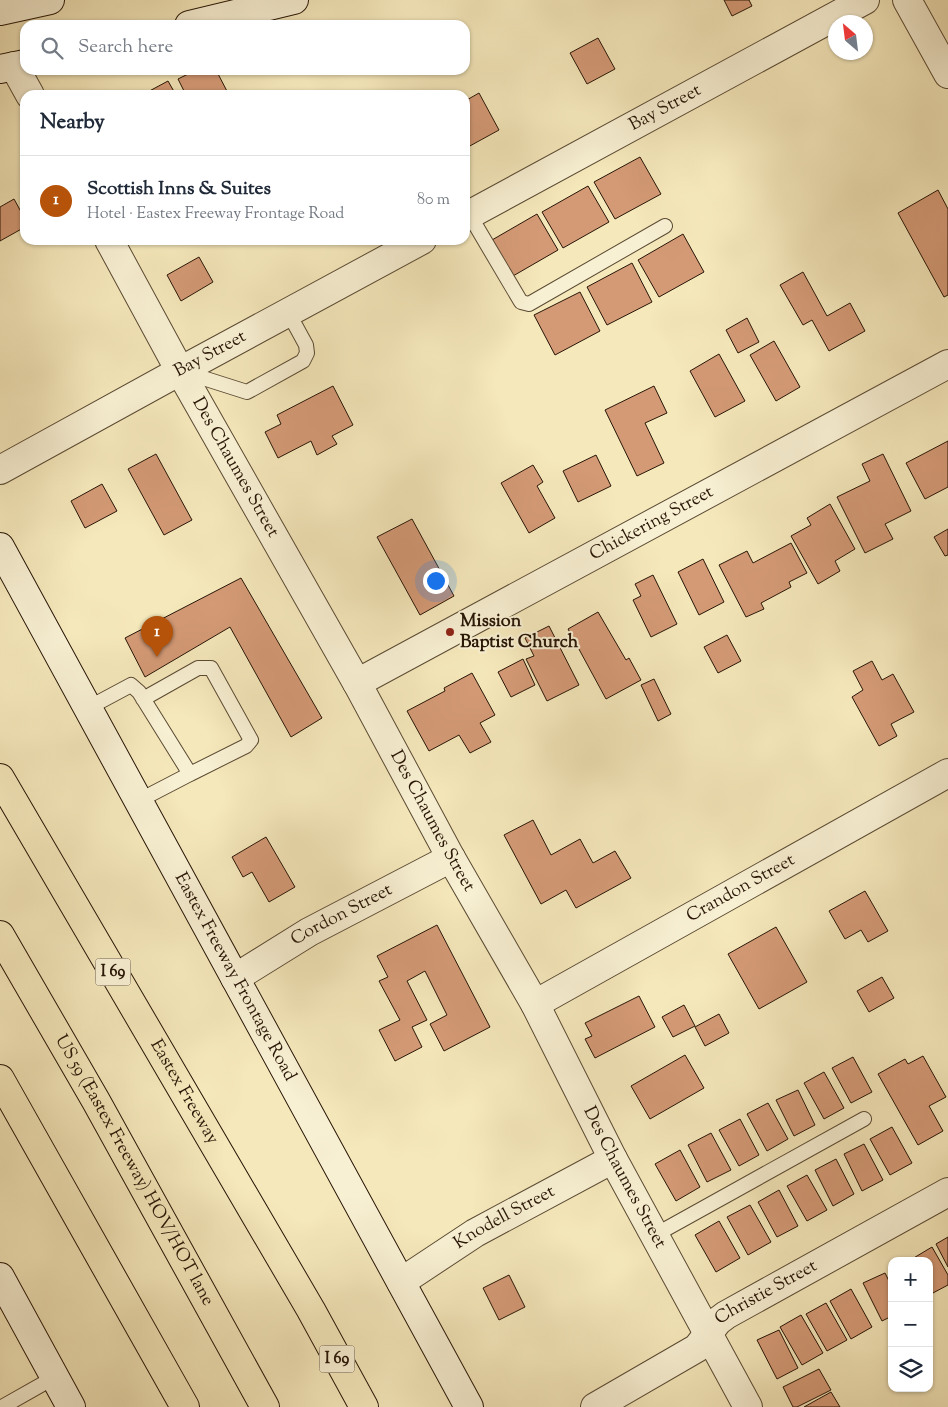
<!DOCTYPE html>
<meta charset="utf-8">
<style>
:root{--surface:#fff;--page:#f6f6f7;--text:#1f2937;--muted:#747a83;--line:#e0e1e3;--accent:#b45309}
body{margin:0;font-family:"Sorts Mill Goudy",serif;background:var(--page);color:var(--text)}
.controls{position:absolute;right:15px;bottom:15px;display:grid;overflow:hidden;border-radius:10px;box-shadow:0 1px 4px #0004}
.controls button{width:45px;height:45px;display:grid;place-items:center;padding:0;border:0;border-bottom:1px solid var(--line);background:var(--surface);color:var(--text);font:25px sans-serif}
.compass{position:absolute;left:828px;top:15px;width:45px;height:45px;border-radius:50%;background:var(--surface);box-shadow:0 1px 4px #0004;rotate:332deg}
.you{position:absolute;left:435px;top:580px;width:18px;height:18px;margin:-12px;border:4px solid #fff;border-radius:50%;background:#1a73e8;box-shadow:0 0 0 8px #1a73e833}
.badge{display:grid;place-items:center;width:32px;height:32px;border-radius:50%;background:var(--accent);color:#fff;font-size:16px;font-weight:700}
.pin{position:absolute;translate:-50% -41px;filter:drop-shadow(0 1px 2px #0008)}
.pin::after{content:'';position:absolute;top:26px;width:18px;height:15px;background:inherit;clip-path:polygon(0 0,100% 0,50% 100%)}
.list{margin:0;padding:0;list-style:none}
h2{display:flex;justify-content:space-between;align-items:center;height:65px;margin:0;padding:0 20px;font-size:21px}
h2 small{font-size:16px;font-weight:400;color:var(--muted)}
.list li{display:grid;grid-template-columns:32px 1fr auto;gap:15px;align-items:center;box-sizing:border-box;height:90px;padding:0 20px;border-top:1px solid var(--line)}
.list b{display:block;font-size:19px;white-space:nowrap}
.list p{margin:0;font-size:16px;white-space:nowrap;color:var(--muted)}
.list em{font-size:16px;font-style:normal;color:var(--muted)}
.icon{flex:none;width:28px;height:28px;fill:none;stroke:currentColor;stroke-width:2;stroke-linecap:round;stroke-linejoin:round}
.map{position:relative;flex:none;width:948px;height:1407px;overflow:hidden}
.search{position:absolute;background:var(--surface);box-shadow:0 1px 4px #0004;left:20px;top:20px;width:450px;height:55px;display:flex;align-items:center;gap:12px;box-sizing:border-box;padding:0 18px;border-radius:15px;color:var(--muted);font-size:19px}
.panel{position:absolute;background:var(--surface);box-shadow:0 1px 4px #0004;left:20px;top:90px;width:450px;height:155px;border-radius:15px}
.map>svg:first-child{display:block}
.building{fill:#d49a76;stroke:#271506}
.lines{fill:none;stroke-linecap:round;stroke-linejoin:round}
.lane-casing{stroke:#5a4a33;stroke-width:16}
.street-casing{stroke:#5a4a33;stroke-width:30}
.secondary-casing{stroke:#271506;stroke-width:30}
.highway-casing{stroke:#271506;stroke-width:30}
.lane{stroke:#f8f0d3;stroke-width:14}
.street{stroke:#f8f0d3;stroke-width:28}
.secondary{stroke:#f8f0d3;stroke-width:28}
.highway{stroke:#f5e8bb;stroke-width:28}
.poi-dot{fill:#8f2418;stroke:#f8f0d3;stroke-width:2}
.labels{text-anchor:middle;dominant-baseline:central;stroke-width:4;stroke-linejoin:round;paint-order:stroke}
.shield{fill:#f8f0d3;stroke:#665744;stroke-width:1}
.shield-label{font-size:16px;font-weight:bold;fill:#271506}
.street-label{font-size:18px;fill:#271506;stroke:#f8f0d3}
.poi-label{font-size:18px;font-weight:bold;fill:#271506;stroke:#f8f0d3;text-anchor:start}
</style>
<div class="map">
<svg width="948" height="1407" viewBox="0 0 948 1407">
<rect width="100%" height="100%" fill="#f5e8bb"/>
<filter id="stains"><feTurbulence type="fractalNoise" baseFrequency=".004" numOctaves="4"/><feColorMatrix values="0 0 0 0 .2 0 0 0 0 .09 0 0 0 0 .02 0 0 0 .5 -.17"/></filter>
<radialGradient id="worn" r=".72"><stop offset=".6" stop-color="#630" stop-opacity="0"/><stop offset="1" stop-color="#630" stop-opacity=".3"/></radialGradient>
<path class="building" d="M724,0H749L752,6L732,16Z
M598,38L615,69L587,84L570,53Z
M196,70H216L229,95H186L178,79Z
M168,81L176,95H142Z
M479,93L499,130L468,147L465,142V101Z
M640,157L661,194L615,219L594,182Z
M588,186L609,222L563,248L542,212Z
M938,190L948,209V295L944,297L898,213Z
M14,199L25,219V227L0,241V207Z
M537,214L558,250L513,276L492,240Z
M683,234L704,272L659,297L638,260Z
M199,257L213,282L181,301L167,275Z
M632,263L652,302L607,325L587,287Z
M803,272L827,316L850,303L865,331L829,351L812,320L803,325L780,285Z
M580,292L600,331L555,355L534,315Z
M747,318L759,342L738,353L726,330Z
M774,341L800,387L776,401L750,355Z
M719,354L745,401L715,417L690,371Z
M333,386L353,425L332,436L337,444L317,455L311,441L278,458L265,432L281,424L277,415Z
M654,386L667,413L645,423L664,463L637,476L605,410Z
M948,441V487L925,499L906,463Z
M156,454L192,520L164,535L128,469Z
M883,454L911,511L885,524L893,539L865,553L837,497L870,481L862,464Z
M596,455L611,486L578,502L563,471Z
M533,465L543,482L537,486L555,518L529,533L501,483Z
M102,484L117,511L85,528L71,501Z
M830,504L855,549L835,561L840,571L818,584L791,536L811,525L807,518Z
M412,519L454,596L420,615L377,537Z
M948,529V555L945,556L934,537Z
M791,543L807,573L789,582L791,587L761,603L764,609L746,617L719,565L747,551L753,563Z
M703,559L724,602L699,615L678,572Z
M653,575L677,624L651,637L633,600L641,596L635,584Z
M241,578L322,718L291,737L230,627L145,677L125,638Z
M598,612L626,660L629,658L641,680L606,699L568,629Z
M549,626L579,685L547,701L526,659L534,656L525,638Z
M727,635L741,661L718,673L704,647Z
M523,659L535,685L511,697L498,672Z
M872,661L882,680L893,674L914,712L891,724L897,736L879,746L852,697L863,690L853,671Z
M472,673L495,715L480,723L491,742L470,753L459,735L429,751L407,711L445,691L444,688Z
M654,679L671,714L658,721L641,685Z
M533,820L551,855L580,839L593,863L615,851L631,878L576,908L566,890L541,904L504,835Z
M266,837L295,887L269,902L252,872L243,877L232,857Z
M865,891L888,931L868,942L861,930L845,939L829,911Z
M437,925L490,1027L444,1051L430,1024L447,1015L425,971L407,981L427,1020L412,1027L422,1047L395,1061L379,1030L400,1020L379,981L388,977L377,956Z
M776,927L807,982L759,1009L728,954Z
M882,977L894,998L869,1012L857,991Z
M639,996L655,1027L595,1058L585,1039L592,1036L585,1023Z
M684,1005L695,1026L673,1037L662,1017Z
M719,1014L729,1033L705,1046L695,1027Z
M685,1055L704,1088L650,1119L631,1086Z
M923,1056L946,1097L929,1106L943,1131L918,1145L878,1074L905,1059L908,1064Z
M853,1057L872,1092L851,1103L832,1068Z
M824,1072L844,1108L824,1119L804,1083Z
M798,1090L815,1125L794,1136L776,1100Z
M768,1103L788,1139L767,1151L747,1114Z
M740,1119L759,1155L739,1166L719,1130Z
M892,1127L912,1163L890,1175L870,1139Z
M711,1133L731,1170L707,1182L688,1145Z
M864,1144L883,1180L862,1191L844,1154Z
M680,1150L700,1187L676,1201L655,1164Z
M836,1159L854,1194L833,1206L815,1170Z
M807,1175L827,1210L807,1221L787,1186Z
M779,1190L798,1226L777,1237L758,1202Z
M750,1205L771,1242L748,1255L727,1217Z
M719,1221L740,1258L716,1272L695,1235Z
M948,1237V1267L936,1244Z
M932,1247L948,1275V1285L931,1294L929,1290V1261H913L912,1259Z
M885,1273L892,1287V1316L882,1321L863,1283Z
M509,1275L525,1307L499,1320L483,1288Z
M851,1289L872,1327L851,1339L830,1301Z
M826,1303L847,1340L827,1351L806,1314Z
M801,1315L823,1353L802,1365L780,1327Z
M779,1330L798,1368L777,1379L757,1340Z
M819,1369L831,1390L797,1407H793L783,1387Z
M831,1392L840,1407H804Z"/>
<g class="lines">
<defs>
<path id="lane" d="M469,214L521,302L529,304L665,226
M181,371L247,392L303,361L307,353L306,345L288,312
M143,699L198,668H211L251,740L246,746L190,774
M88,708L131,685L139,692L190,774L138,801
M655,1235L864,1119
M2,1407L55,1377"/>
<g id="street">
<path d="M907,0L948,74"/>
<path d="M14,66L30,95"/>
<path id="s1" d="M465,217L865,0"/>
<path id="s2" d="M109,240L180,371L357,683L451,858L535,1004L613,1159L748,1407"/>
<path id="s3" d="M0,470L180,371L422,240"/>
<path id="s4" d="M357,683L948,364"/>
<path id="s5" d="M235,978L309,932L451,858"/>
<path id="s6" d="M535,1004L948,773"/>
<path id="s7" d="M401,1282L475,1233L613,1159"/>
<path id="s8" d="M595,1407L697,1348L718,1321L726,1315L948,1192"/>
</g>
<g id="secondary">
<path d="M0,11L50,0"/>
<path d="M189,25L294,0"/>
<path d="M0,69L25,64"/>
<path id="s9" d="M0,547L469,1407"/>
<path d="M0,1277L71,1407"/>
</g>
<g id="highway">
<path id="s10" d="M0,778L311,1310L364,1407"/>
<path id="s11" d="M0,935L96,1101L265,1407"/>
<path d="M0,1079L185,1407"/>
</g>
</defs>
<use href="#lane" class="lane-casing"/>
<use href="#street" class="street-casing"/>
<use href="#secondary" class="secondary-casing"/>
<use href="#highway" class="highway-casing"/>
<use href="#lane" class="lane"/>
<use href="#street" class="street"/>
<use href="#secondary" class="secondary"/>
<use href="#highway" class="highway"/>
</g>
<circle class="poi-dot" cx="450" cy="632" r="5"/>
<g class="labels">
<g class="shield">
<rect x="95.5" y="958.5" width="35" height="27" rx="4"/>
<rect x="319.5" y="1345.5" width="35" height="27" rx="4"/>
</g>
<g class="shield-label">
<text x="113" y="972">I 69</text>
<text x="337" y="1359">I 69</text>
</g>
<g class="street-label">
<text stroke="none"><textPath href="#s1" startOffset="228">Bay Street</textPath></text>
<text stroke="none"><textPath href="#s3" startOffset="240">Bay Street</textPath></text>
<text stroke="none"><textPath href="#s2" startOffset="260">Des Chaumes Street</textPath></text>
<text stroke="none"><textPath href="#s4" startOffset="335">Chickering Street</textPath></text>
<text stroke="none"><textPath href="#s2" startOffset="665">Des Chaumes Street</textPath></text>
<text stroke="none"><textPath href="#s6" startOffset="236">Crandon Street</textPath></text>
<text stroke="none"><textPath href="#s5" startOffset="124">Cordon Street</textPath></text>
<text stroke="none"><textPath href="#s9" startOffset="490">Eastex Freeway Frontage Road</textPath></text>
<text stroke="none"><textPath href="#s10" startOffset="364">Eastex Freeway</textPath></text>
<text stroke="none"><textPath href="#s11" startOffset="271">US 59 (Eastex Freeway) HOV/HOT lane</textPath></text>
<text stroke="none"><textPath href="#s2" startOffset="1070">Des Chaumes Street</textPath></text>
<text stroke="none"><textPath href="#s7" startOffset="122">Knodell Street</textPath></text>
<text stroke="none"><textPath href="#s8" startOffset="208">Christie Street</textPath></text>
</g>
<g class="poi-label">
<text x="460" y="622">Mission<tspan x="460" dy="21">Baptist Church</tspan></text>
</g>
</g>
<rect width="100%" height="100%" filter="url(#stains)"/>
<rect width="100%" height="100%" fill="url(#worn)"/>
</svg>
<div class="controls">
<button>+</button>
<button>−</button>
<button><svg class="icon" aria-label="layers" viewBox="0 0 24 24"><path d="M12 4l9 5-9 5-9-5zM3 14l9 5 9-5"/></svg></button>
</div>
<svg class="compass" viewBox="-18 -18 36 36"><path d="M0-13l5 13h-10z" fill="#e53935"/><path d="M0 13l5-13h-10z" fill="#747a83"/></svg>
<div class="you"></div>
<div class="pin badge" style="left:157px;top:657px">1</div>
<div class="search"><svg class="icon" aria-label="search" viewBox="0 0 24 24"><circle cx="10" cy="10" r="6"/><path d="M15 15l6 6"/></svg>Search here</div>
<section class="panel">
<h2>Nearby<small></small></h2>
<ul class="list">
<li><span class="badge">1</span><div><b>Scottish Inns &amp; Suites</b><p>Hotel · Eastex Freeway Frontage Road</p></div><em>80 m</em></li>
</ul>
</section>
</div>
